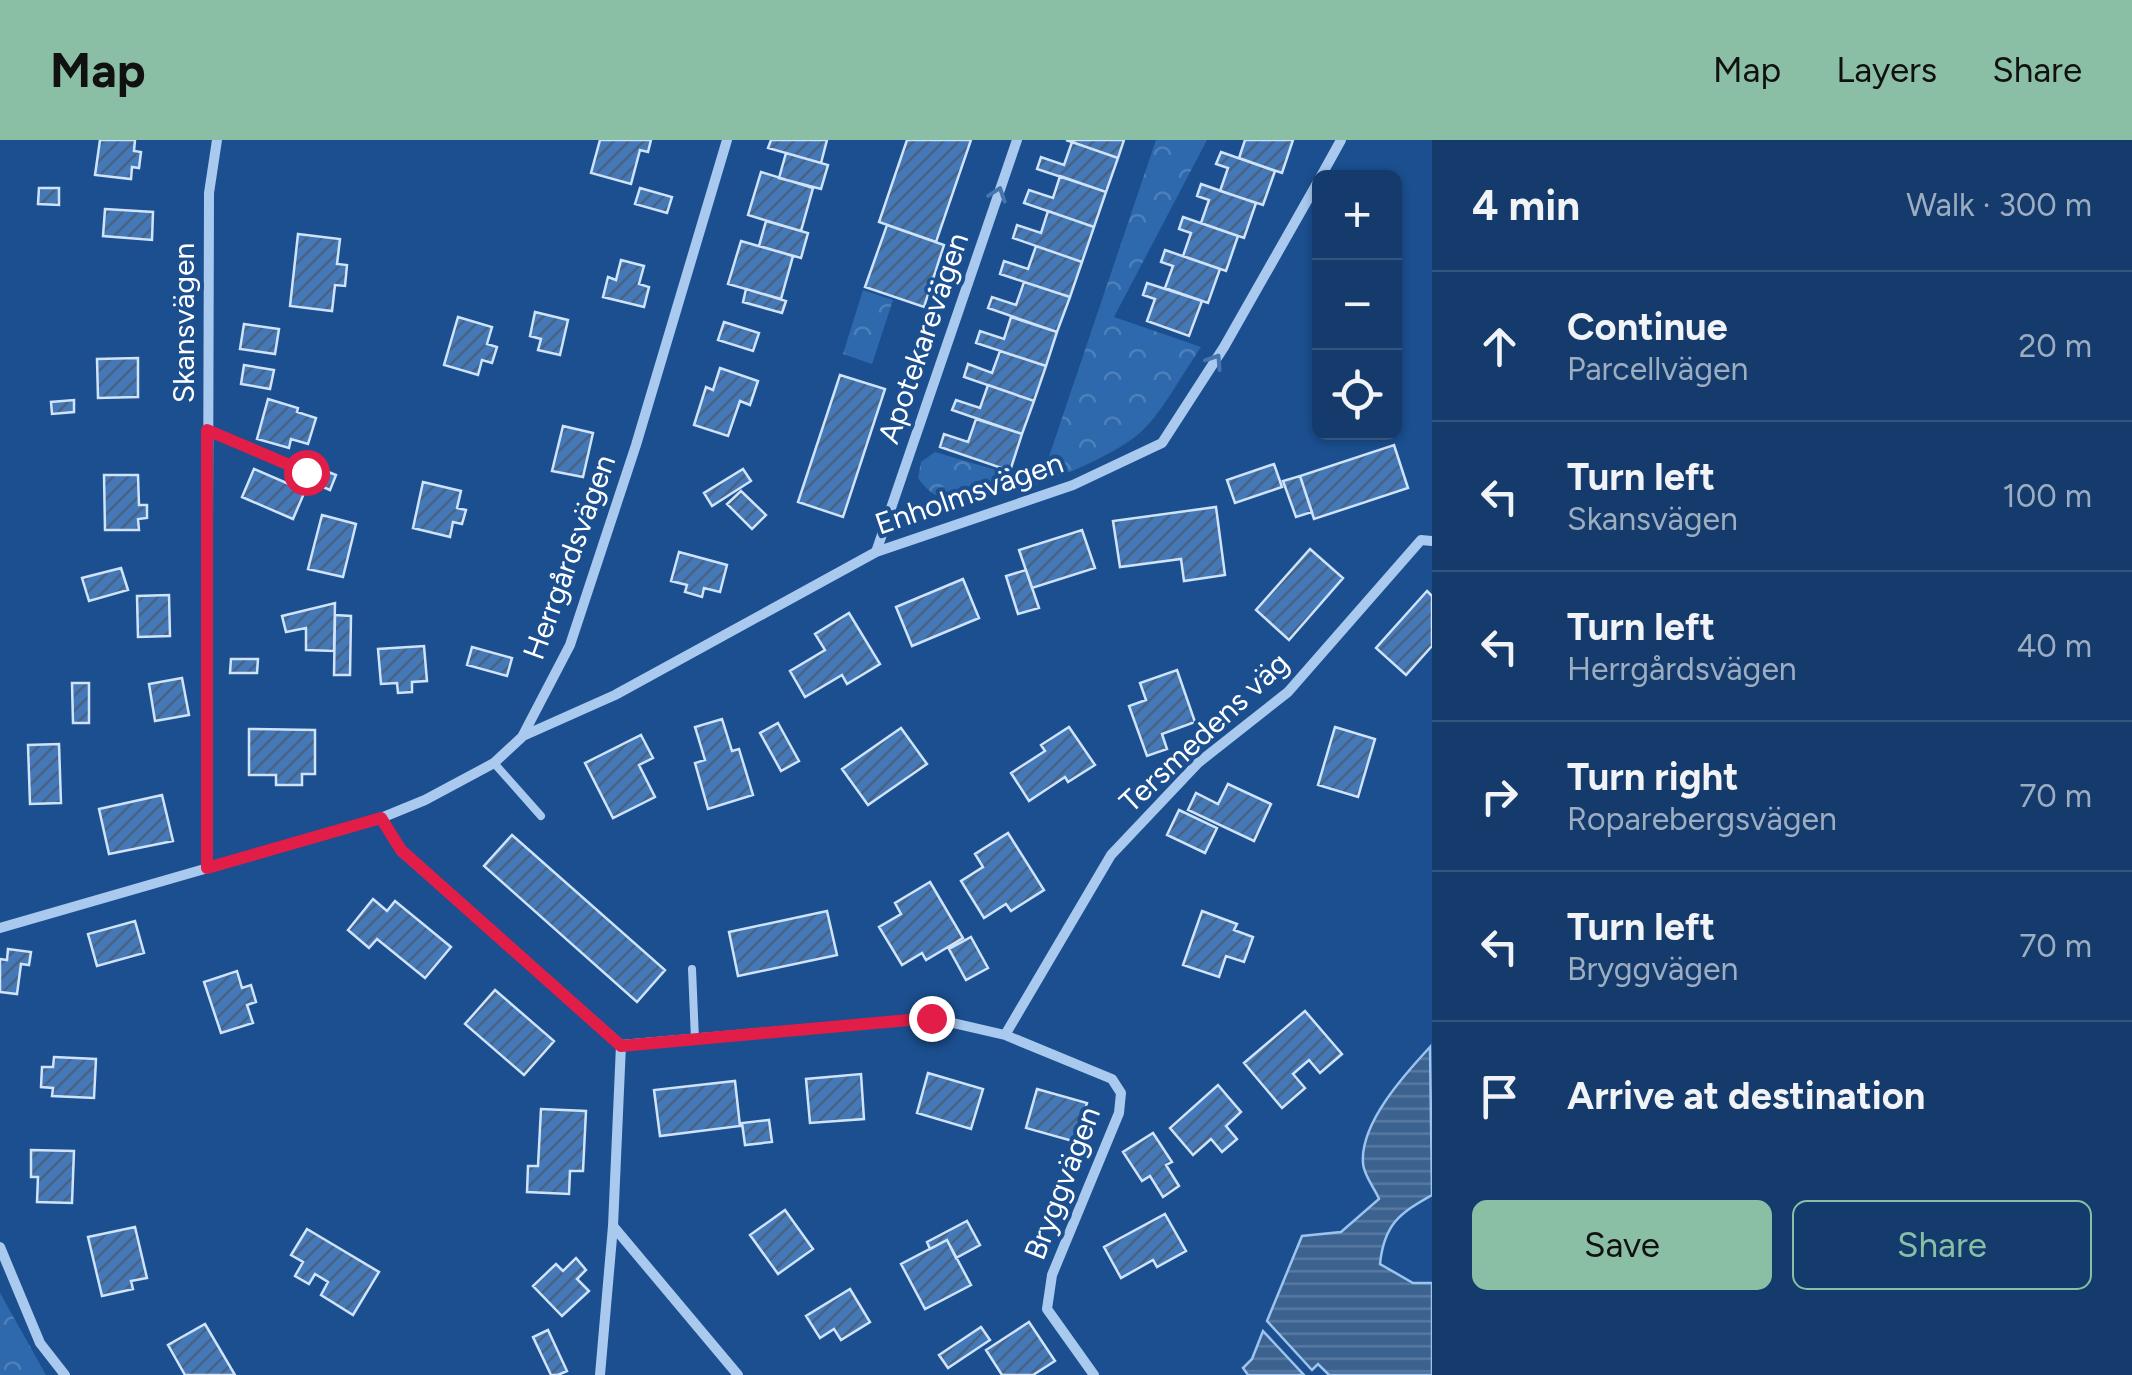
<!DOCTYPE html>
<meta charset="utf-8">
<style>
:root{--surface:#143b6b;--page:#1d4271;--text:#f1f3f6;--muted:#9dadc1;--line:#33557e;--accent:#8abfa5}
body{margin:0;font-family:Figtree,sans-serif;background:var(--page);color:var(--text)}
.controls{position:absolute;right:30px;top:30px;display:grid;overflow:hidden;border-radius:15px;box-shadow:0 2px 8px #0004}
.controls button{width:90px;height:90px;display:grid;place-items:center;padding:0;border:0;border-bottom:2px solid var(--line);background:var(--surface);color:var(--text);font:50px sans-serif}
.stop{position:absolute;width:30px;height:30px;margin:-22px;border:8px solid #e11d48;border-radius:50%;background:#fff}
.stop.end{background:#e11d48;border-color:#fff;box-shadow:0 2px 10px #0008}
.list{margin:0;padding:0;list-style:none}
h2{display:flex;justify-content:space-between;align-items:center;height:130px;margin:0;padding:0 40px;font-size:42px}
h2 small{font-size:32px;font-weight:400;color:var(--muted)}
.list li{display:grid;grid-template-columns:65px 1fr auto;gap:30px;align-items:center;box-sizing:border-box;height:150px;padding:0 40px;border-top:2px solid var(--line)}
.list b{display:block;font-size:38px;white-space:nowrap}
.list p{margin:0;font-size:32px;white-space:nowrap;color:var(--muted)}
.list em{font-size:32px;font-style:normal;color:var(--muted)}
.actions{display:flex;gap:20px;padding:30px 40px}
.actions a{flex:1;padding:22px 0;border:2px solid var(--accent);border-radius:15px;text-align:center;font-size:35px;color:var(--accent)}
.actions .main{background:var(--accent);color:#111}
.icon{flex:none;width:55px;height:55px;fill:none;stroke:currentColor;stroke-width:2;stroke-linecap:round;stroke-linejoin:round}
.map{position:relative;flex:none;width:1432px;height:1235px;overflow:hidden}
header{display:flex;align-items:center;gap:60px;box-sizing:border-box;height:140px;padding:0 50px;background:var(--accent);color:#111}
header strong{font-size:48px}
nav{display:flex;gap:55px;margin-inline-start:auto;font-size:35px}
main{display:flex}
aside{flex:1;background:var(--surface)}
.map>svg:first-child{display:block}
.park{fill:url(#park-crowns)}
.water{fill:url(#water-rules);stroke:#9cc4f0;stroke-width:2.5}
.building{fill:url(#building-hatch);stroke:#cfe3fa;stroke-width:2.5}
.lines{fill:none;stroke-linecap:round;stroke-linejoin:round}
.service{stroke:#a9c9ee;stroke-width:8}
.minor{stroke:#a9c9ee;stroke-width:10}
.oneway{stroke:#4674ac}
.route{stroke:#e11d48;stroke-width:12}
.labels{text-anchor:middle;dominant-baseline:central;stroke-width:8;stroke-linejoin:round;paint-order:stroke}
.street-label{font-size:30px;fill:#fff;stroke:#1b4f8f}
</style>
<header>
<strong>Map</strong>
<nav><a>Map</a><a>Layers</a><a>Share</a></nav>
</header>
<main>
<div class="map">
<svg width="1432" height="1235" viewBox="0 0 1432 1235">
<defs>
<pattern id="park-crowns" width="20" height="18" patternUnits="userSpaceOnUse" patternTransform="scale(2.5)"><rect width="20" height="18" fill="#2e69ad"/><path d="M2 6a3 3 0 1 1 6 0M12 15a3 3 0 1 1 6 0" fill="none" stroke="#4d80b9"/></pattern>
<pattern id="water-rules" width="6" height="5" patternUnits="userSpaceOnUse" patternTransform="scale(2.5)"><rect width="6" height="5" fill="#3c6290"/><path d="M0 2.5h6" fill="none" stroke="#597aa1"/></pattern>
<pattern id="building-hatch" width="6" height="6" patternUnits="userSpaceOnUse" patternTransform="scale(2.5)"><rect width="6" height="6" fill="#4478b7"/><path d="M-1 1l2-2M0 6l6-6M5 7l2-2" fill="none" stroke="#486282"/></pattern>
</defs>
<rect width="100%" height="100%" fill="#1b4f8f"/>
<path class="park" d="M1156,0H1207L1114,177L1201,207C1185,230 1162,272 1143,290C1107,324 998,364 949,359C935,358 925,348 918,338L921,322L935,312L1040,343Z
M863,150L893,160L872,224L843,214Z
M0,1153L46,1235H0Z"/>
<path class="water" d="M1430,907L1432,1055C1400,1073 1384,1084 1380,1124L1413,1143H1432V1235H1329L1318,1224L1312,1230L1267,1181L1302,1096L1341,1092L1379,1059C1375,1049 1363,1034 1363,1023C1360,983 1405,934 1430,907Z
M1263,1191L1304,1235H1248L1243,1228L1252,1219Z"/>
<path class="building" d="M100,0H135L134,11L141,12L139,28L132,27L131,39L95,35Z
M600,0H651L648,12L640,10L631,44L591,33Z
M771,0H827L821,23L768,8Z
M907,0H971L936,102L879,82Z
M1066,0H1124L1118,18Z
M1245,0H1293L1282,33L1239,18Z
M1072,2L1118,18L1106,52L1037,29L1041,17L1064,25Z
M1221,12L1275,31L1263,65L1220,51L1228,28L1216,24Z
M786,13L828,25L821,49L779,38Z
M761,32L813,48L801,91L748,75Z
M1060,36L1106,52L1094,87L1024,63L1029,50L1053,58Z
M1201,44L1256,63L1244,98L1201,83L1209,60L1197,56Z
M39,48H59V65L38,64Z
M640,48L672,57L667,73L635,64Z
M105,69L153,72L152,100L103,96Z
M1048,71L1094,87L1082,122L1013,98L1017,85L1041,93Z
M1183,77L1238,96L1226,131L1183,116L1191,93L1179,89Z
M766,81L808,93L801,118L759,106Z
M887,85L944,105L924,167L865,147Z
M298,94L340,99L337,124L347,125L345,146L335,145L332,171L290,166Z
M741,101L793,116L781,159L728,144Z
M1036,106L1082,122L1070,157L1000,134L1004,121L1028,129Z
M1165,110L1220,129L1208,163L1165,148L1173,126L1161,122Z
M621,120L644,126L639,144L649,147L644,167L603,157L608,137L616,140Z
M1024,142L1070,157L1057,192L988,168L992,157L1016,165Z
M1147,143L1202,161L1189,196L1147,181L1155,159L1143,155Z
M746,149L786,161L782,173L743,162Z
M535,172L568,180L560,215L538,210L541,199L530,196Z
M458,177L492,187L487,204L497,207L492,223L482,220L478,235L444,225Z
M1011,177L1057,192L1046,226L976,203L980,191L1004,199Z
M724,182L759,193L753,211L718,200Z
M244,184L279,189L275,214L240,209Z
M1000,211L1046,226L1034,261L964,237L968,224L992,233Z
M138,218V257L98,258L97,219Z
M244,225L274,230L270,249L241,244Z
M720,228L758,241L750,265L740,261L728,296L694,285L706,247L713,250Z
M840,235L885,249L843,377L798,362Z
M988,245L1034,261L1022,294L952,270L956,260L980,268Z
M268,259L298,268L297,272L316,278L308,304L291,299L289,308L257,299Z
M74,260V272L52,274L51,262Z
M976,279L1022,294L1010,331L940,307L944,294L968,302Z
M563,286L593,293L583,337L552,331Z
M1394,305L1408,348L1314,379L1300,336Z
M1274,324L1282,347L1235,363L1227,340Z
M313,326L336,335L330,350L307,340Z
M254,329L305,351L293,379L242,357Z
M743,329L751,341L712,366L704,353Z
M104,335H138L139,365H147V378L138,379L139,390H105Z
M1300,336L1312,372L1296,377L1283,341Z
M423,342L461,351L457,368L466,370L462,384L453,382L450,397L413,388Z
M741,351L766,375L752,389L727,364Z
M1216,367L1225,435L1184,441L1181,419L1120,427L1113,381Z
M322,375L356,384L343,437L308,429Z
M1082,390L1095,428L1032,448L1019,410Z
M1310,409L1343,438L1289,500L1256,470Z
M679,412L727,425L720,452L704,448L702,457L685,452L687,445L671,441Z
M121,428L128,450L89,461L82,438Z
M1026,430L1039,468L1018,474L1006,436Z
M963,439L979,478L912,506L896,467Z
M1427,451L1432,456V506L1406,535L1376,508Z
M169,455L170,496L138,497L137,456Z
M335,463L334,511L306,510V488L286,492L282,476Z
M849,473L880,524L847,544L842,535L805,557L790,531L825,510L815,494Z
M335,475L351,476L350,535H334Z
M424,506L427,541L412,542V552L398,553L397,543L381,544L378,509Z
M472,507L512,518L507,536L467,525Z
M231,519H258L257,533H230Z
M1177,530L1195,582L1162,594L1167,609L1147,616L1129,566L1146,560L1140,543Z
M182,538L189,575L155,581L149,544Z
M72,543H89V583H73Z
M722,579L732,611L739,609L753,655L708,669L695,623L705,620L695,587Z
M778,583L799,621L781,631L760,593Z
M1069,587L1095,625L1068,642L1065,637L1029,661L1011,633L1045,611L1041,605Z
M1335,587L1375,599L1358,657L1318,645Z
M901,588L927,624L868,665L842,629Z
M249,589L315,590V634H302V645H276V635H249Z
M641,595L653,618L639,625L655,657L613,678L585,623Z
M59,604L61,663L30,664L28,605Z
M1228,644L1271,664L1254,701L1188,670L1196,653L1218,664Z
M162,655L173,701L109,714L99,669Z
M1179,670L1217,688L1205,713L1167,695Z
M1008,693L1044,750L1011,771L1006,764L984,778L961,741L983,727L975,714Z
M512,695L665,830L637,862L484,726Z
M930,742L963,798L926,820L922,813L902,825L879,787L901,774L895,763Z
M373,759L387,771L395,761L451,807L425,838L377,799L369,808L348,790Z
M827,771L837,815L738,836L729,792Z
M1202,771L1237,784L1234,790L1253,797L1244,822L1226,816L1219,837L1183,825Z
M135,781L144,813L97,826L88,794Z
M971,797L988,828L966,840L949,809Z
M8,809L31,812L29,825L21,824L17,854L0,852V819L7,820Z
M237,831L242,848L251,845L256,862L247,865L253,883L221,893L204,842Z
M495,850L554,901L524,935L465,884Z
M1305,871L1342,914L1320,933L1309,920L1293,934L1305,948L1282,968L1244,923Z
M54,917L96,919L94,958L52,956L53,948L41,947L42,927H53Z
M928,933L983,949L971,989L917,973Z
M861,934L864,979L810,983L806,939Z
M735,941L740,986L660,996L654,950Z
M1218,945L1241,972L1226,986L1237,999L1222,1012L1211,999L1193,1015L1170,988Z
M1037,949L1087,963L1076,1002L1026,988Z
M541,969L586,971L583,1031H570L569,1054L527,1052L528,1026H538Z
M769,980L772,1002L745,1005L742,983Z
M1153,993L1172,1022L1166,1025L1179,1046L1163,1057L1150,1036L1142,1041L1123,1012Z
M31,1010L74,1011L72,1063L37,1062L38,1037H31Z
M785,1070L813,1109L778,1134L750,1095Z
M1165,1074L1186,1111L1157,1127L1153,1120L1121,1138L1104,1107Z
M967,1081L980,1105L956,1118L947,1100L930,1109L927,1102Z
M135,1087L147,1138L131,1141L133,1149L102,1156L88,1097Z
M307,1089L379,1132L353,1175L321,1155L328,1142L315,1134L309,1144L295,1136L303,1122L291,1115Z
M947,1100L971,1145L925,1169L901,1124Z
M576,1118L586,1130L577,1139L589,1151L562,1176L533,1146L556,1124L563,1131Z
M850,1149L870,1182L841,1200L834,1189L820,1198L806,1176Z
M1029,1182L1055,1221L1033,1235H1002L986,1210Z
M205,1184L235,1235H185L168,1205Z
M981,1187L990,1200L948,1228L939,1215Z
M548,1190L567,1231L558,1235H551L533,1197Z"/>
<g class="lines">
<path class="service" d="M207,290L305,332
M494,623L541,676
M692,829L695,899"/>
<path class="minor" d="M1320,38L1341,0
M876,412L1017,0
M523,596L615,555L876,412L1073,345L1162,303L1224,207L1320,38
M381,678L401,711L621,905L613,1086L600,1235
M207,727L209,53L217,0
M0,788L381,678L425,660L494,623L522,597L570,505L636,305L727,0
M1005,895L1111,715L1198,623L1288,552L1421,400L1432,401
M621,905L931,878L1005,895L1112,939L1121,953L1119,973L1052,1135L1047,1169L1094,1235
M613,1086L738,1235
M0,1107L40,1203L65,1235"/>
</g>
<defs><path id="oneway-chevron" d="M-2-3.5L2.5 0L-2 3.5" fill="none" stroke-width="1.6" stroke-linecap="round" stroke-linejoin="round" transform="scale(2.5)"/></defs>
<g class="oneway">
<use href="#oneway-chevron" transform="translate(998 54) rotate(-71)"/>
<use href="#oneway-chevron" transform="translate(1215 221) rotate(-57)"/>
</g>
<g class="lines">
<path class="route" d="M306,332L207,290V728L381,678L401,710L621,906L931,878"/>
</g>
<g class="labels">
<g class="street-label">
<text transform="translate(183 183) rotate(-90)">Skansvägen</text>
<text transform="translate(923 198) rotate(-71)">Apotekarevägen</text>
<text transform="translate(969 353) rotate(-19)">Enholmsvägen</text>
<text transform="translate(569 417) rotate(-70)">Herrgårdsvägen</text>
<text transform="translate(1204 592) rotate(-43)">Tersmedens väg</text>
<text transform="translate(1062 1043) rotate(-69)">Bryggvägen</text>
</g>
</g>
</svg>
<div class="controls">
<button>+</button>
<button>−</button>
<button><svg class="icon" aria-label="locate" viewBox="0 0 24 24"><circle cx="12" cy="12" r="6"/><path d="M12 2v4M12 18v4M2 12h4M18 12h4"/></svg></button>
</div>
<div class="stop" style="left:306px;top:332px"></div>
<div class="stop end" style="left:931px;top:878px"></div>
</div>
<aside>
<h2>4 min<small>Walk · 300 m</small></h2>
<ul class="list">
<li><svg class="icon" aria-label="ahead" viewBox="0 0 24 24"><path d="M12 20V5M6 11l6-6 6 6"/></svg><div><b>Continue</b><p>Parcellvägen</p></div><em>20 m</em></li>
<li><svg class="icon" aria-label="left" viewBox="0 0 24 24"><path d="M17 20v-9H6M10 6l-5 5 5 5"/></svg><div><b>Turn left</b><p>Skansvägen</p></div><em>100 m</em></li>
<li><svg class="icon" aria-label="left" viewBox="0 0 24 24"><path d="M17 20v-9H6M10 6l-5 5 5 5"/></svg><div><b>Turn left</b><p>Herrgårdsvägen</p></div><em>40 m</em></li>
<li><svg class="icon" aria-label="right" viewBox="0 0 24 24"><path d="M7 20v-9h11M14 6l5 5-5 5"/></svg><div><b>Turn right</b><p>Roparebergsvägen</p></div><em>70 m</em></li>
<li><svg class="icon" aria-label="left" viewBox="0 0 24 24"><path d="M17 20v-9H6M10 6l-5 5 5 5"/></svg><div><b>Turn left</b><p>Bryggvägen</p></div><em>70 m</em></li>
<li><svg class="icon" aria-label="arrive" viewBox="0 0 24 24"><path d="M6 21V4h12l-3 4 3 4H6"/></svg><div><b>Arrive at destination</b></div></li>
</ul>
<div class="actions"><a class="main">Save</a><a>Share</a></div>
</aside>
</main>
